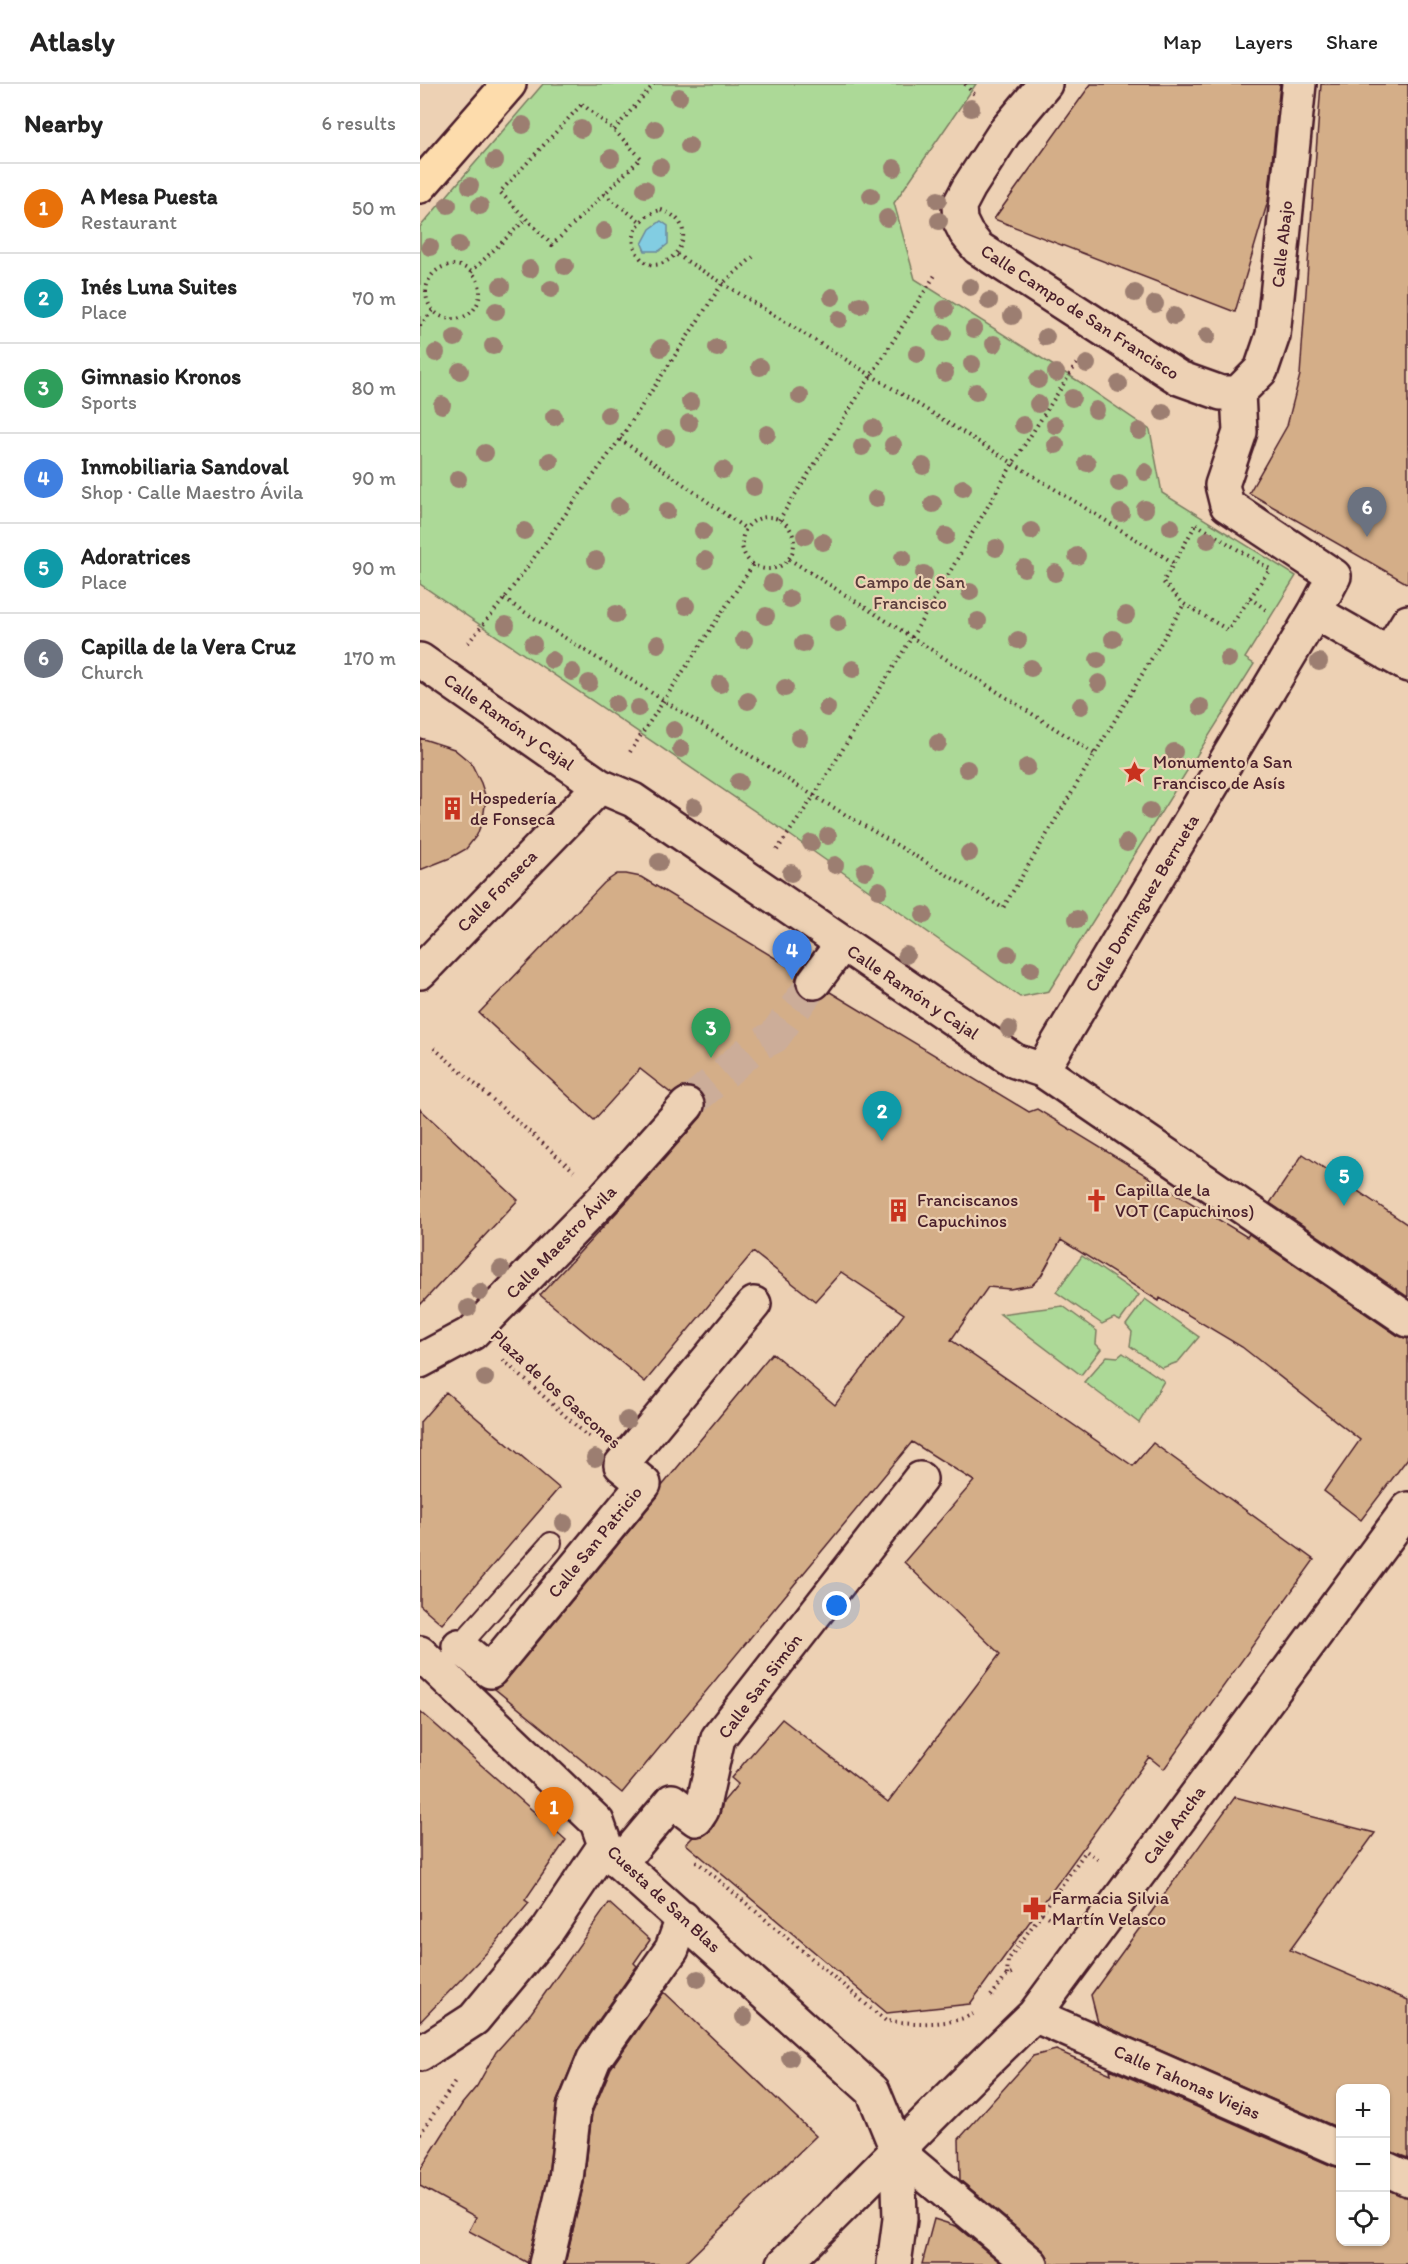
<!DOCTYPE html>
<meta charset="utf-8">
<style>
:root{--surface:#fff;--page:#f2f2f2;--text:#222;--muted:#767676;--line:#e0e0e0;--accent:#7c3aed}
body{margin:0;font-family:Itim,sans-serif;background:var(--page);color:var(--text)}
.controls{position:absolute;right:18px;bottom:18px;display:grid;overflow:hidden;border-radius:12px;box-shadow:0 2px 4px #0004}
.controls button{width:54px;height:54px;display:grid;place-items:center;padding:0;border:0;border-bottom:2px solid var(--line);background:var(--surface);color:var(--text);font:30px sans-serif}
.you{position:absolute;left:417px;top:1522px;width:21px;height:21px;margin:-15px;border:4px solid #fff;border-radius:50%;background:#1a73e8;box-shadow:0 0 0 9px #1a73e833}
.badge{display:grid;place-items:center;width:39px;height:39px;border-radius:50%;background:var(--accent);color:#fff;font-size:20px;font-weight:700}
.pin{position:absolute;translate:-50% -50px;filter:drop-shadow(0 2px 3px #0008)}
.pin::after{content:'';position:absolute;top:32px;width:21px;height:18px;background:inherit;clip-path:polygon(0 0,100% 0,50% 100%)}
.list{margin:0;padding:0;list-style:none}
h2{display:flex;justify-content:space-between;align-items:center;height:78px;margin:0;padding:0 24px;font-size:26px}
h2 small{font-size:20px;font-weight:400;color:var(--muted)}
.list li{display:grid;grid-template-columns:39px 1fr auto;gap:18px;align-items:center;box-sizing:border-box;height:90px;padding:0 24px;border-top:2px solid var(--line)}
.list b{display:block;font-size:22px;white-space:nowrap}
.list p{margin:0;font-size:20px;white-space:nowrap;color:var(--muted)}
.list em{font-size:20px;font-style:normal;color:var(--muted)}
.icon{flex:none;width:33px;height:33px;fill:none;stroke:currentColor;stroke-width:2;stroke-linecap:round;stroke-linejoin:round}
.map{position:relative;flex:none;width:988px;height:2180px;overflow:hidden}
header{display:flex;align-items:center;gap:36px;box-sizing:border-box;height:84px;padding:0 30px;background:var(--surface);border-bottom:2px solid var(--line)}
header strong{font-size:28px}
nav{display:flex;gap:33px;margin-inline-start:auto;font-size:21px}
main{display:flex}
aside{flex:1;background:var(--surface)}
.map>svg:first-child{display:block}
.green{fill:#acd997;stroke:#7b7c61;stroke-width:1.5}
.water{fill:#82cde2;stroke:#6c8799;stroke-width:1.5}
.building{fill:#d4ae88;stroke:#4a1f2b;stroke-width:1.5}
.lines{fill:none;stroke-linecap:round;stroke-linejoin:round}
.street-tunnel{stroke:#ccad99;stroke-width:33;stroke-dasharray:33 16;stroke-linecap:butt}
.lane-casing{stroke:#4a1f2b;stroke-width:24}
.street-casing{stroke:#4a1f2b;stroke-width:38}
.highway-casing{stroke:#4a1f2b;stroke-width:38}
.path{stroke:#4a1f2b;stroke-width:4;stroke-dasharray:1.5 4.5;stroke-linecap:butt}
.lane{stroke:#edd1b4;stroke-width:20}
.street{stroke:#edd1b4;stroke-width:33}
.highway{stroke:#fddcac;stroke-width:33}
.tree{fill:#9c7e71}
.labels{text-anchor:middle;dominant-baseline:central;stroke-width:4.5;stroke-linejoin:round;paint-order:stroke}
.street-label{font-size:18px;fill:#4a1f2b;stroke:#edd1b4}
.park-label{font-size:18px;fill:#593b3b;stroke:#edd1b4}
.poi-label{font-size:18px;fill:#4a1f2b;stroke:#edd1b4;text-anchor:start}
</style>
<header>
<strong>Atlasly</strong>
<nav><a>Map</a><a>Layers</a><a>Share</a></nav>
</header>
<main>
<aside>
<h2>Nearby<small>6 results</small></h2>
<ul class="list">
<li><span class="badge" style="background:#e8710a">1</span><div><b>A Mesa Puesta</b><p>Restaurant</p></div><em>50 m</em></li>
<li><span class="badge" style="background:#0f9aa8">2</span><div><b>Inés Luna Suites</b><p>Place</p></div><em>70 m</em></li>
<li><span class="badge" style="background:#2e9e5b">3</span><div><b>Gimnasio Kronos</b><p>Sports</p></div><em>80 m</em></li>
<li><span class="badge" style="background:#3f7fe0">4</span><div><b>Inmobiliaria Sandoval</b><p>Shop · Calle Maestro Ávila</p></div><em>90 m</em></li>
<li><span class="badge" style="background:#0f9aa8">5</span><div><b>Adoratrices</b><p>Place</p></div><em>90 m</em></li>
<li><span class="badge" style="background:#6b7280">6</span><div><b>Capilla de la Vera Cruz</b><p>Church</p></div><em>170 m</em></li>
</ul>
</aside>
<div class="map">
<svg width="988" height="2180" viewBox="0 0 988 2180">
<rect width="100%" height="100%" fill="#edd1b4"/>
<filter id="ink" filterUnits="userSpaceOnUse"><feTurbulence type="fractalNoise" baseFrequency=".0167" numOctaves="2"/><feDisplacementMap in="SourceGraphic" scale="12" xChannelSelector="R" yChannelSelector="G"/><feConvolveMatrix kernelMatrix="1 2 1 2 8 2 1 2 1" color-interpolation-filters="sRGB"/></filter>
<g filter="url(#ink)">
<path class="green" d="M123,0H556L474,119L495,195L658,297L730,346L742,409L876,492L825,574L834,580L629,907L600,913L367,749L0,500V143Z
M662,1172L719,1211L700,1237L694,1234L682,1240L636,1208Z
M725,1215L779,1253L758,1278L742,1284L710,1262L712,1248L706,1241Z
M643,1222L677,1247L676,1260L681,1265L661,1291L580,1230Z
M703,1269L744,1297L719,1339L664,1298L687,1272L698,1273Z"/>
<path class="water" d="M241,137L248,142V160L239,167H225L222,160L230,145Z"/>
<path class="building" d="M671,0H860L848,117L815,228L574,135Z
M901,0H988V500L829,409L867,342L880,291Z
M0,654L34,665L51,679L61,699L66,714L63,735L57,751L46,765L30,774L0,786Z
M197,790H206L221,793L378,888L375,897L377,905L383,913L391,916L401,915L410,908L609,1028L617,1025L827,1153L829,1150L977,1251L988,1255V1374L941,1436L904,1407L940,1356L822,1263L740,1214L739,1217L641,1156L621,1192L612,1201L590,1205L568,1203L531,1256L713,1382L733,1359L894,1476L744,1685L729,1673L550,1920L467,1929L266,1760L273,1753L283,1752L292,1745L300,1730L303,1718L318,1700L311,1694L362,1635L468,1718L580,1570L484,1478L554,1397L492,1358L202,1709L75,1605L84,1599L238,1412L242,1402L352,1269L415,1321L484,1230L421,1188L395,1217L333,1168L225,1298L120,1211L210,1114L281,1033L285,1024V1015L279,1007L270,1003H262L252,1010L220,985L174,1036L59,929L184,799Z
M0,1025L98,1116L0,1221Z
M883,1070L988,1141V1213L850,1119Z
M26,1308L139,1404L22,1540L0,1521V1338Z
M0,1627L146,1756L105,1816L109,1819L73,1862L0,1938Z
M815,1713L955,1749L870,1866L988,1916V2074L966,2066V2004H921V2045L678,1939L671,1911Z
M189,1819L230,1856L214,1879L217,1882L159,1964L137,2017L128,2092L108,2179L49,2147L56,2133L0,2102V2086L42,2020L57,2002L76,1968L111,1929Z
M244,1908L396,2052L264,2180H145L164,2099L172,2029L191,1984Z
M636,1966L691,1990L690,1985L912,2082L921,2083V2157H966V2105L988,2113V2180H629L628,2173L623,2166L540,2096L539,2055L613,1972Z
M514,2135L536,2142L582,2180H502Z"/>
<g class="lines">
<path class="street-tunnel" d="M267,1021L334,963L354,953L394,898"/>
<defs>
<path id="lane" d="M34,1568L131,1459"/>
<path id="street" d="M625,0L584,49L549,103L539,122L540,137L546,149L558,164L759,294L801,309H818
M818,309L820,348L802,401L807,421L914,492L895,528L988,581
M818,309L841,286L853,251L879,0
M968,570L988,538
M0,576L180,702L213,716L595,977L622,986L988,1236
M0,888L180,702
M394,898L422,860
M622,986L895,528
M0,1277L52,1249L184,1114L267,1021
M39,1562L70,1587L224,1400L201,1381L334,1220
M0,1569L177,1738L185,1761L200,1779L453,2007L478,2068L480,2135L474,2180
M200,1779L252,1717L276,1735L282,1726L298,1654L500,1395
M614,1931L920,2065
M0,1970L54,1935L127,1847L185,1761
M478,2068L611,2180
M966,2085L988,2095
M126,2180L146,2095L154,2024L174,1975L252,1865L263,1834
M364,2180C448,2098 529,2012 614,1931L988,1425"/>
<path id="highway" d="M0,102L89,0"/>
</defs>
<use href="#lane" class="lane-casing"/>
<use href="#street" class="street-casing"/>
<use href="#highway" class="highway-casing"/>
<path class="path" d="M545,0L556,12
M162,20L194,46L221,74L132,161L80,108Z
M194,46L234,0
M184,110L221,138
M241,126C295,143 236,209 216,167C207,149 224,129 241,126Z
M257,171L754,479
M6 208a27 27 0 1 1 54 0a27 27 0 1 1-54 0Z
M51,188L106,135
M0,242L13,226
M200,355L326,445
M322 459a26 26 0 1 1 52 0a26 26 0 1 1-52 0Z
M359,436L517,188
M776,440L850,485L808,546L764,520L743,498Z
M369,475L675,670
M830,514L849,528
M84,515L394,712L583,824L764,520
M48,559L84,515L200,355L302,200L333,173
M210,668L333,481
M357,766L394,712L492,553L593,379L657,279
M14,964L154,1087
M83,1276L171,1355
M276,1777L466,1937C494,1939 528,1943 553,1930
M622,1829L634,1837
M587,1891L588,1876L666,1767L679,1776
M571,1912L587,1891L594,1888
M0,2050L35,1998"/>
<use href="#lane" class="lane"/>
<use href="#street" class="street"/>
<use href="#highway" class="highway"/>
</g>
<g class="tree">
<circle cx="259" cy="13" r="9"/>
<circle cx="551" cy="24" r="9"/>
<circle cx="103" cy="41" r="9"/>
<circle cx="161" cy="45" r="9"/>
<circle cx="235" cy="45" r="9"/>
<circle cx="269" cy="62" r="9"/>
<circle cx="191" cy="74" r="9"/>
<circle cx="75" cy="77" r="9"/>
<circle cx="240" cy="83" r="9"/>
<circle cx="474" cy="84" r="9"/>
<circle cx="50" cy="102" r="9"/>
<circle cx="225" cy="105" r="9"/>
<circle cx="451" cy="112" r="9"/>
<circle cx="518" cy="116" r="9"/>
<circle cx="28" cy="121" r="9"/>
<circle cx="60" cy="122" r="9"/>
<circle cx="467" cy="134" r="9"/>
<circle cx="519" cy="137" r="9"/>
<circle cx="184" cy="147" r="9"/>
<circle cx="39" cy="161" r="9"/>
<circle cx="10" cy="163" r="9"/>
<circle cx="145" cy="182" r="9"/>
<circle cx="110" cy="185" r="9"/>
<circle cx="81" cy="202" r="9"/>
<circle cx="550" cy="203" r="9"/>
<circle cx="131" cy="205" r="9"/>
<circle cx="715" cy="209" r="9"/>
<circle cx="412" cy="213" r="9"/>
<circle cx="569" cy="217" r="9"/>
<circle cx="735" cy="220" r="9"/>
<circle cx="440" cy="221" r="9"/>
<circle cx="525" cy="225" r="9"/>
<circle cx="76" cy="227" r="9"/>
<circle cx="592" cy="232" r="9"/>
<circle cx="754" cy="232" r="9"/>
<circle cx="419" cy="235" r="9"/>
<circle cx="554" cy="245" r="9"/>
<circle cx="523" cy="249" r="9"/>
<circle cx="787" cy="252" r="9"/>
<circle cx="626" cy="253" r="9"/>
<circle cx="35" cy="254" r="9"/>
<circle cx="574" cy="260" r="9"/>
<circle cx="73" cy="262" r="9"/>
<circle cx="241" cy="264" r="9"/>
<circle cx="297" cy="264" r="9"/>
<circle cx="16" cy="269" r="9"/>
<circle cx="497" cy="270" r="9"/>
<circle cx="552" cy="280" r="9"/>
<circle cx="667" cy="280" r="9"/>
<circle cx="340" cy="283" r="9"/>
<circle cx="40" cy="287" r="9"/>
<circle cx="525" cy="289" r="9"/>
<circle cx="636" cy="289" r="9"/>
<circle cx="618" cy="296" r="9"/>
<circle cx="699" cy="300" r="9"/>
<circle cx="556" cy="308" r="9"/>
<circle cx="380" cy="312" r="9"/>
<circle cx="652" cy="314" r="9"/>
<circle cx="270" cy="318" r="9"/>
<circle cx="618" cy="320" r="9"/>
<circle cx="22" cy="321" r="9"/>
<circle cx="676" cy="326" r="9"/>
<circle cx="743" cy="328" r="9"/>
<circle cx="188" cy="331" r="9"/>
<circle cx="134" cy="333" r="9"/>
<circle cx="269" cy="339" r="9"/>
<circle cx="603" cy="341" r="9"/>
<circle cx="635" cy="341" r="9"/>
<circle cx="453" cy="344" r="9"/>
<circle cx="719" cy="347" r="9"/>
<circle cx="347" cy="350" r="9"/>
<circle cx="246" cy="354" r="9"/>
<circle cx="473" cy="361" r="9"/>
<circle cx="636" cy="361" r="9"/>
<circle cx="442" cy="363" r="9"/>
<circle cx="65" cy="369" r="9"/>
<circle cx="130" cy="377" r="9"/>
<circle cx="667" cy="379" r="9"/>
<circle cx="503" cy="382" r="9"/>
<circle cx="303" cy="386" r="9"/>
<circle cx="725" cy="388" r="9"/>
<circle cx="38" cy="395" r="9"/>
<circle cx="699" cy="399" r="9"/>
<circle cx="334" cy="403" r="9"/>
<circle cx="543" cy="404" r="9"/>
<circle cx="456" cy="415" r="9"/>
<circle cx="513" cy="420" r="9"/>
<circle cx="199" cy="422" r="9"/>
<circle cx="725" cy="425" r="9"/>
<circle cx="247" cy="427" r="9"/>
<circle cx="701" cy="429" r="9"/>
<circle cx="751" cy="443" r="9"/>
<circle cx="104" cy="447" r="9"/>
<circle cx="283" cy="447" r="9"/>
<circle cx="611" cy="447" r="9"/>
<circle cx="385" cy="452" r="9"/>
<circle cx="526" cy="452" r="9"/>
<circle cx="788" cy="456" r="9"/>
<circle cx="403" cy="458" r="9"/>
<circle cx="576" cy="464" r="9"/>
<circle cx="657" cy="472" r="9"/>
<circle cx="483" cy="474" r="9"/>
<circle cx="176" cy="476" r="9"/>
<circle cx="285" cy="476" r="9"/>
<circle cx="604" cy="484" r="9"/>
<circle cx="635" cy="489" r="9"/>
<circle cx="504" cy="490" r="9"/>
<circle cx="352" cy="499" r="9"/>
<circle cx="550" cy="508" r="9"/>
<circle cx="370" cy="515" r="9"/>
<circle cx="266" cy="522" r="9"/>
<circle cx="196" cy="530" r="9"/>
<circle cx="706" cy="531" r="9"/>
<circle cx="346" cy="532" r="9"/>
<circle cx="558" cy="537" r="9"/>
<circle cx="418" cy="539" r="9"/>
<circle cx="86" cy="541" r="9"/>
<circle cx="693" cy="555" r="9"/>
<circle cx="324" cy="556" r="9"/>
<circle cx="598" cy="556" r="9"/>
<circle cx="113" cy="560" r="9"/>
<circle cx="238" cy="560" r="9"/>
<circle cx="383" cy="560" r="9"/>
<circle cx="808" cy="575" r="9"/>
<circle cx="132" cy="576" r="9"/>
<circle cx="678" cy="576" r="9"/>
<circle cx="899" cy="578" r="9"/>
<circle cx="611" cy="584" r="9"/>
<circle cx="433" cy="585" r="9"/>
<circle cx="152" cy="588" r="9"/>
<circle cx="169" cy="599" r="9"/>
<circle cx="679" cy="599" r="9"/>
<circle cx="300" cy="600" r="9"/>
<circle cx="365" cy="604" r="9"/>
<circle cx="328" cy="617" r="9"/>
<circle cx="196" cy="620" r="9"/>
<circle cx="661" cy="622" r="9"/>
<circle cx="781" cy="623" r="9"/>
<circle cx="218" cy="624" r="9"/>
<circle cx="407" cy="624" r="9"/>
<circle cx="254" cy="646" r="9"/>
<circle cx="379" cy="654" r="9"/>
<circle cx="518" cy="659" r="9"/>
<circle cx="261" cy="665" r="9"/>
<circle cx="754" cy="668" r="9"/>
<circle cx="607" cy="683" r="9"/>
<circle cx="547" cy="685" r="9"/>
<circle cx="319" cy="698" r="9"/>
<circle cx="274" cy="723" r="9"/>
<circle cx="730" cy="727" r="9"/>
<circle cx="408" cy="752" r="9"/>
<circle cx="391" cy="759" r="9"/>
<circle cx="707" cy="759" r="9"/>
<circle cx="549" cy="769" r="9"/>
<circle cx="239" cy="778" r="9"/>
<circle cx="415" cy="781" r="9"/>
<circle cx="445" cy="787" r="9"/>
<circle cx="371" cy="789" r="9"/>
<circle cx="459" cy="806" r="9"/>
<circle cx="504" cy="831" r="9"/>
<circle cx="657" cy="835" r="9"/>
<circle cx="588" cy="870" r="9"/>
<circle cx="486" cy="871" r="9"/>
<circle cx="611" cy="885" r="9"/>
<circle cx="589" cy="945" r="9"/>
<circle cx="81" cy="1185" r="9"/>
<circle cx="60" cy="1208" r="9"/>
<circle cx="48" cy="1224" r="9"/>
<circle cx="65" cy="1294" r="9"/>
<circle cx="207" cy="1336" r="9"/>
<circle cx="175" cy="1374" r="9"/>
<circle cx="144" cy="1439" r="9"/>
<circle cx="278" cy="1895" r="9"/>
<circle cx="324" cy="1933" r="9"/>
<circle cx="370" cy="1974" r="9"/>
</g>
</g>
<defs>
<symbol id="sight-bare" viewBox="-9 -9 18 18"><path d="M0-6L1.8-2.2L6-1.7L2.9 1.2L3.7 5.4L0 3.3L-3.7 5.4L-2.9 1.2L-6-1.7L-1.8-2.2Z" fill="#c8321e" stroke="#edd1b4" stroke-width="2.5" paint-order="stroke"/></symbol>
<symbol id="building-bare" viewBox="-9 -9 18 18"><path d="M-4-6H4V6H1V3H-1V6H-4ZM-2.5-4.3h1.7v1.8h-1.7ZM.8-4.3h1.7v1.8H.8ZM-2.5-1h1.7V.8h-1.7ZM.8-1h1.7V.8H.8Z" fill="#c8321e" stroke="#edd1b4" stroke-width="2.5" paint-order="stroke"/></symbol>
<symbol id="church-bare" viewBox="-9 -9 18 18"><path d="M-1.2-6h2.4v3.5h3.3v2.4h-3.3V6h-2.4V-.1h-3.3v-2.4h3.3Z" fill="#c8321e" stroke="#edd1b4" stroke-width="2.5" paint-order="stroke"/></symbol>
<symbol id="pharmacy-bare" viewBox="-9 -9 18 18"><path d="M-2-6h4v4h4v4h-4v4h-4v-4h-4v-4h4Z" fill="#c8321e" stroke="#edd1b4" stroke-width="2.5" paint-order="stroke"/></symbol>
</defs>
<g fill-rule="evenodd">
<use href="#sight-bare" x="698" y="672" width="33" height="33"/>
<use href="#building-bare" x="16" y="708" width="33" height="33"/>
<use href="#church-bare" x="660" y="1100" width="33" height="33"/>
<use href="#building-bare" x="462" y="1110" width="33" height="33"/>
<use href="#pharmacy-bare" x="598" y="1808" width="33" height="33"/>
</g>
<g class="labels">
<g class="street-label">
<text transform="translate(862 160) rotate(-84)">Calle Abajo</text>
<text transform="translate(660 228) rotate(33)">Calle Campo de San Francisco</text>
<text transform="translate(89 638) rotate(35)">Calle Ramón y Cajal</text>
<text transform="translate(77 807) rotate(-46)">Calle Fonseca</text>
<text transform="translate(722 819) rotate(-59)">Calle Domínguez Berrueta</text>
<text transform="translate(493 908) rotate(34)">Calle Ramón y Cajal</text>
<text transform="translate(141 1158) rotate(-46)">Calle Maestro Ávila</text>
<text transform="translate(136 1305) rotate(42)">Plaza de los Gascones</text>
<text transform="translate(175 1458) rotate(-51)">Calle San Patricio</text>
<text transform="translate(340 1602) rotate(-53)">Calle San Simón</text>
<text transform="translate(754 1741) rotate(-54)">Calle Ancha</text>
<text transform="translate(244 1815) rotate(43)">Cuesta de San Blas</text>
<text transform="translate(767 1998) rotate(24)">Calle Tahonas Viejas</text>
</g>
<g class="park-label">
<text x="490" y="498">Campo de San<tspan x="490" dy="21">Francisco</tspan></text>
</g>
<g class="poi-label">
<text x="733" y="678">Monumento a San<tspan x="733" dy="21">Francisco de Asís</tspan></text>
<text x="50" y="714">Hospedería<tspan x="50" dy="21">de Fonseca</tspan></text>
<text x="695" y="1106">Capilla de la<tspan x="695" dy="21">VOT (Capuchinos)</tspan></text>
<text x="497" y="1116">Franciscanos<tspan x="497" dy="21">Capuchinos</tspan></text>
<text x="632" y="1814">Farmacia Silvia<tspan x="632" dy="21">Martín Velasco</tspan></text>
</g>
</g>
</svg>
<div class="controls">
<button>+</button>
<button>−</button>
<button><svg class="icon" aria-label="locate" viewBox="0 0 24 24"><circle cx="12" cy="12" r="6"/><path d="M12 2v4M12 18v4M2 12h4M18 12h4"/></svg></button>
</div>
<div class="you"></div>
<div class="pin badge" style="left:134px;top:1753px;background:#e8710a">1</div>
<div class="pin badge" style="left:462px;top:1057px;background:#0f9aa8">2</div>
<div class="pin badge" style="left:291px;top:974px;background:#2e9e5b">3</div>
<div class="pin badge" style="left:372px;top:896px;background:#3f7fe0">4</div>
<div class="pin badge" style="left:924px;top:1122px;background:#0f9aa8">5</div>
<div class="pin badge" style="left:947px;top:453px;background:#6b7280">6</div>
</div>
</main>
